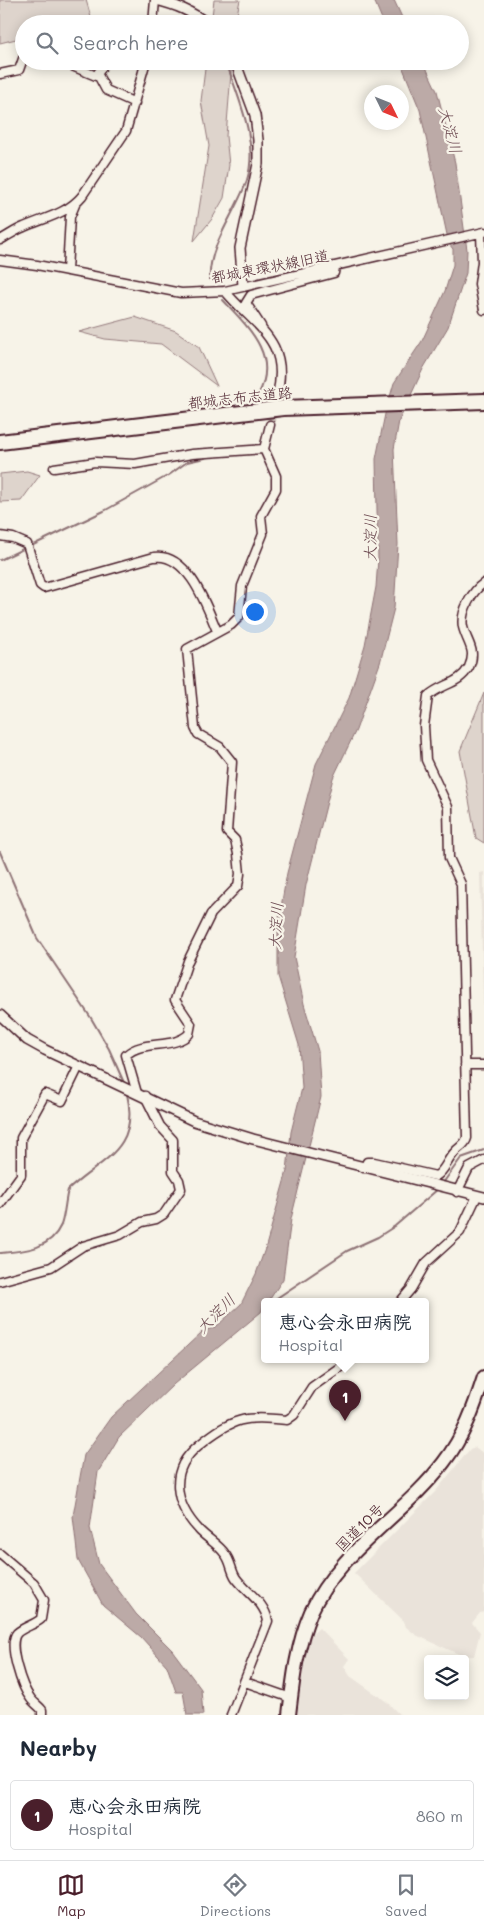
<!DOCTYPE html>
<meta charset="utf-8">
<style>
:root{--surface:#fff;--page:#f6f6f7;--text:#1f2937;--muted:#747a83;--line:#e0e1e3;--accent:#4a1f2b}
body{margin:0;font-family:Mali,"Klee One",sans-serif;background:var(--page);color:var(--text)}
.controls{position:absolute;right:15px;bottom:15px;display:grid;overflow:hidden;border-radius:5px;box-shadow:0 2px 12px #0003}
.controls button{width:45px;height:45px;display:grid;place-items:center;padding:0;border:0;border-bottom:1px solid var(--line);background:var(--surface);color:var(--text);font:25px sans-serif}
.compass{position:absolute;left:364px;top:85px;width:45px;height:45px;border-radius:50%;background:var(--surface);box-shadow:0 2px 12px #0003;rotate:133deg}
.you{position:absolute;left:254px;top:611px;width:18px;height:18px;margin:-12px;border:4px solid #fff;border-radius:50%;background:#1a73e8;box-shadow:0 0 0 8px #1a73e833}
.badge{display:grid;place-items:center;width:32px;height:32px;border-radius:50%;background:var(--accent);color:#fff;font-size:16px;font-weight:700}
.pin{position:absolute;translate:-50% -41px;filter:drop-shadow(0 1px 2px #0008)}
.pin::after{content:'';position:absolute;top:26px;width:18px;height:15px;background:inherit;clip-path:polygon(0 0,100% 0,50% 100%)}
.popup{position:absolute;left:261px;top:1298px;width:168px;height:65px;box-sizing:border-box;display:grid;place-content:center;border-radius:5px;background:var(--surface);filter:drop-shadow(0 1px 4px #0005);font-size:16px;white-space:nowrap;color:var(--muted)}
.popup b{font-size:19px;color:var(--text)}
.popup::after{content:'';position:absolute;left:50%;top:100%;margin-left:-10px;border:10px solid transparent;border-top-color:var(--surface)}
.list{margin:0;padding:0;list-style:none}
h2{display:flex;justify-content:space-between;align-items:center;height:65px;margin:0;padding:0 20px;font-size:21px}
h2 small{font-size:16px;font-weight:400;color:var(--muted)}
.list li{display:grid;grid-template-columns:32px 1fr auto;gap:15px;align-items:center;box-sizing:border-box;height:70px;margin:0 10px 10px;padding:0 10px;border:1px solid var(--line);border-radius:5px}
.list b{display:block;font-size:19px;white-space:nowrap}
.list p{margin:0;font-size:16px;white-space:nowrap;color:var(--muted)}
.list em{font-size:16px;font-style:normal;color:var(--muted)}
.icon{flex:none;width:28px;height:28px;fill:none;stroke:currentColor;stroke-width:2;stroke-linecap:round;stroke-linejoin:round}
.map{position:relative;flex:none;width:484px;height:1715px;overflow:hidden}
.search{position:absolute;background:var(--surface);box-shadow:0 2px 12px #0003;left:15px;right:15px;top:15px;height:55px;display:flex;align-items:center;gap:12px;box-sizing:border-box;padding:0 18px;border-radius:28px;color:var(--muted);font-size:19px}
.sheet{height:145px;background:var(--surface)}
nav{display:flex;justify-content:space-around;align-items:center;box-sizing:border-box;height:70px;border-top:1px solid var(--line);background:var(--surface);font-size:14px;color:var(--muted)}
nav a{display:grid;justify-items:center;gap:2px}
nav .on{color:var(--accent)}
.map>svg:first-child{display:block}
.built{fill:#eae3da}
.green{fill:#ded4cc;stroke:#947a7c}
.water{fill:#bcaaa7;stroke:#8e7275}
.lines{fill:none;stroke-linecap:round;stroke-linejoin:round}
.stream{stroke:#8e7275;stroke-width:2}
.minor-tunnel{stroke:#d4c9c2;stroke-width:8;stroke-dasharray:8 4;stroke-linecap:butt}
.minor-casing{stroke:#4a1f2b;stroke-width:11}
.tertiary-casing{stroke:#4a1f2b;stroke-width:12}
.trunk-casing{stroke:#4a1f2b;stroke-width:16}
.motorway-casing{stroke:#4a1f2b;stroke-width:18}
.minor{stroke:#f7f3e8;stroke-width:8}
.tertiary{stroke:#f7f3e8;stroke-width:9}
.trunk{stroke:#f7f3e8;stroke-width:12}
.motorway{stroke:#f7f3e8;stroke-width:14}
.labels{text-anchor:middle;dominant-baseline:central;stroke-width:4.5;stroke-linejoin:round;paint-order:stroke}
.street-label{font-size:15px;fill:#4a1f2b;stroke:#f7f3e8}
.water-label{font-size:16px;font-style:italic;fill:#6c4950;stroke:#f7f3e8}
</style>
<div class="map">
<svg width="484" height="1715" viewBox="0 0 484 1715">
<rect width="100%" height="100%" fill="#f7f3e8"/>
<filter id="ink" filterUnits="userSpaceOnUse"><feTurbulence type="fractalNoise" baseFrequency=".02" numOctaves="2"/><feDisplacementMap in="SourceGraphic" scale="10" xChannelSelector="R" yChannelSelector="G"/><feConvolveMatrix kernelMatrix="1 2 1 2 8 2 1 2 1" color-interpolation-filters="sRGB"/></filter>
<g filter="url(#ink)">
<path class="built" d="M484,872V1034L480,873Z
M475,1447L484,1454V1612L480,1613L472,1623L480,1632L474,1656H463L416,1635L406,1627L404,1621L354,1573L436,1491L470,1449Z
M319,1628L349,1659L344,1666L350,1676L387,1702L400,1715H296L309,1637Z"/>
<path class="green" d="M0,0H86L93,24H24V37L0,43Z
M214,0H240L235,24H211Z
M206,61H232L226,136L229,165L224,198L212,219L194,241L209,146L201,101Z
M135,317L176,331L199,347L217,386L161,344L105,339L79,332Z
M27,471L40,475L21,501L0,502V474Z
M484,693V843L476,838L460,751Z"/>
<path class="water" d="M374,0H394L405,24H384Z
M400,61H423L437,91L455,163L467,250L466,273L448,327L423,369L399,421L394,449L398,544L394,608L380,663L356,730L333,778L306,885L294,957L304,1004L318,1051L321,1097L291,1219L283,1279L268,1302H265L261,1312L174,1384L119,1437L98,1472L90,1528L99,1564L136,1614L172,1650L201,1689L203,1715H187L183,1692H176L167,1666L141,1637L103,1605L78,1560L73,1516L84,1455L111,1417L202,1332L217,1326L241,1304L256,1274L266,1246L287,1171L291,1132L302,1088L299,1045L278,976V924L287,873L316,764L349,698L365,645L376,587L378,559L376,459L385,414L394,383L422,341L445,291L453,265V249L449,244L420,110Z"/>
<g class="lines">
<path class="stream" d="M197,24H198
M210,280C207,247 237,211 247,180C259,140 238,99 226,61
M223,300C248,327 280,356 258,395
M31,546L104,511L169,475L187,462L205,458
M0,560L25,548
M0,852L37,938L91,1018L109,1049L125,1085
M443,1183L461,1158L484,1150
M0,1253C24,1251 50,1250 61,1225C65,1214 65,1201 68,1190C101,1159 140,1150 127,1094
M271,1302L347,1251L378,1237L395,1226L438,1189"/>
<path class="minor-tunnel" d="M270,425L277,395"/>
<defs>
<path id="minor" d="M153,24L155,0
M60,61L96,76L106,61
M0,74L19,70L24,56
M98,75L106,90L135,103
M481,233L482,262L479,284L484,310
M0,240C8,236 16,230 24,227C44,218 67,214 82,196L126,131L146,61
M0,260L37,265L181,293L225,291L484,232
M67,271L70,217L75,205
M225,291C254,326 291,340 277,395
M261,326L246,303L251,295L334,273L335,267
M54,468L95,462L135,464L192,454L264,449
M0,536L13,538L27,544L40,585L44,588L154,557C188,552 207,607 217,631
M465,1065H484
M137,1093L126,1055C144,1039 172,1050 189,1034L191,1024L175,1000L188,961L211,914L238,886L240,874L238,854L235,840L227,832L232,762L220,747L198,734L195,728L187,649L231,625L239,617L242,586L263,534L261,516L276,489V476L264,449L270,425
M364,1168L367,1162H374L436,1176C445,1171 447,1160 454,1153C459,1146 465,1146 467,1138L461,884L449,858L448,807L426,760L424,726L428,696C441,684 460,684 469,667C477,650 467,643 463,627C460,612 472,591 484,583
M457,1192L469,1168L484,1160
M0,1204L21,1175V1138L45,1094L62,1101L79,1066
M0,1281L51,1267L83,1246L120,1235L142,1222L156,1219L164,1214L181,1189L179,1180L173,1171V1140L160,1126L145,1096
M400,1302L411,1289L426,1263L460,1232L477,1196
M0,1554L34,1583L44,1600L41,1619C34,1625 23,1627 17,1633C7,1644 22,1688 31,1699C34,1703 39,1706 42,1710V1715
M245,1682L291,1698
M231,1715L268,1621C264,1601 247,1593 236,1578C231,1571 231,1561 225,1554C219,1545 208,1539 200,1531C174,1504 168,1470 199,1445C234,1417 244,1416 287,1420L294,1415L312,1387L350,1360"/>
<path id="tertiary" d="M156,0C176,5 191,11 208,24
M235,61L255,115L258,140V164L240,248L243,286
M0,1015L27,1040L45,1050L194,1121L253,1139L484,1197"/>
<path id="trunk" d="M289,1715C293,1680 297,1644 311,1612C338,1552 405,1514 444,1462C464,1436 474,1408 484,1377"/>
<path id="motorway" d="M0,442L283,408L484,401"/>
</defs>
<use href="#minor" class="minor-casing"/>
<use href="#tertiary" class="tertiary-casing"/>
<use href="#trunk" class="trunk-casing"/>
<use href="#motorway" class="motorway-casing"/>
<use href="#minor" class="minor"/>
<use href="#tertiary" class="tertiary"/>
<use href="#trunk" class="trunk"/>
<use href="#motorway" class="motorway"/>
</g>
</g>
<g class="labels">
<g class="street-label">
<text transform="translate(270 266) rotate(-11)">都城東環状線旧道</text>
<text transform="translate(240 397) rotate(-6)">都城志布志道路</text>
<text transform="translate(359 1527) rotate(-45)">国道10号</text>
</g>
<g class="water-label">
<text transform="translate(451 130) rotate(75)">大淀川</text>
<text transform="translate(369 538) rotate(-90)">大淀川</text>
<text transform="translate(275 926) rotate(-87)">大淀川</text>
<text transform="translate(215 1313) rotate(-45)">大淀川</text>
</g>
</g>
</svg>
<div class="controls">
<button><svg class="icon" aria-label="layers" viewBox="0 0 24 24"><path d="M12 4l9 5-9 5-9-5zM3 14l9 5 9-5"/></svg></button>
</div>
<svg class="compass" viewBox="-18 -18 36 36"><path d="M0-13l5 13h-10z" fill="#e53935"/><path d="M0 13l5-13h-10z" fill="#747a83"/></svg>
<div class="you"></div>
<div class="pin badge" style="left:345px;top:1421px">1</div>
<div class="popup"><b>恵心会永田病院</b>Hospital</div>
<div class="search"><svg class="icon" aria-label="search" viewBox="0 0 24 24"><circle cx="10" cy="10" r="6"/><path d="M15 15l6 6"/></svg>Search here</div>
</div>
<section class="sheet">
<h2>Nearby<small></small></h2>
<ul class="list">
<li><span class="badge">1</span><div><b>恵心会永田病院</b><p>Hospital</p></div><em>860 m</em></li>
</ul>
</section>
<nav>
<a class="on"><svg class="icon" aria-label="map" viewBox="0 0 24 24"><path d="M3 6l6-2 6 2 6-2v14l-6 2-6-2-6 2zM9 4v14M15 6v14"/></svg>Map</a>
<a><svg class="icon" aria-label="directions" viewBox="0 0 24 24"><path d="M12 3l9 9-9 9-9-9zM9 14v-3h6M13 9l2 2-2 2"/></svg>Directions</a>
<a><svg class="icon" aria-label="saved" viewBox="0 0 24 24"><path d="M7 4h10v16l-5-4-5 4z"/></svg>Saved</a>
</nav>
